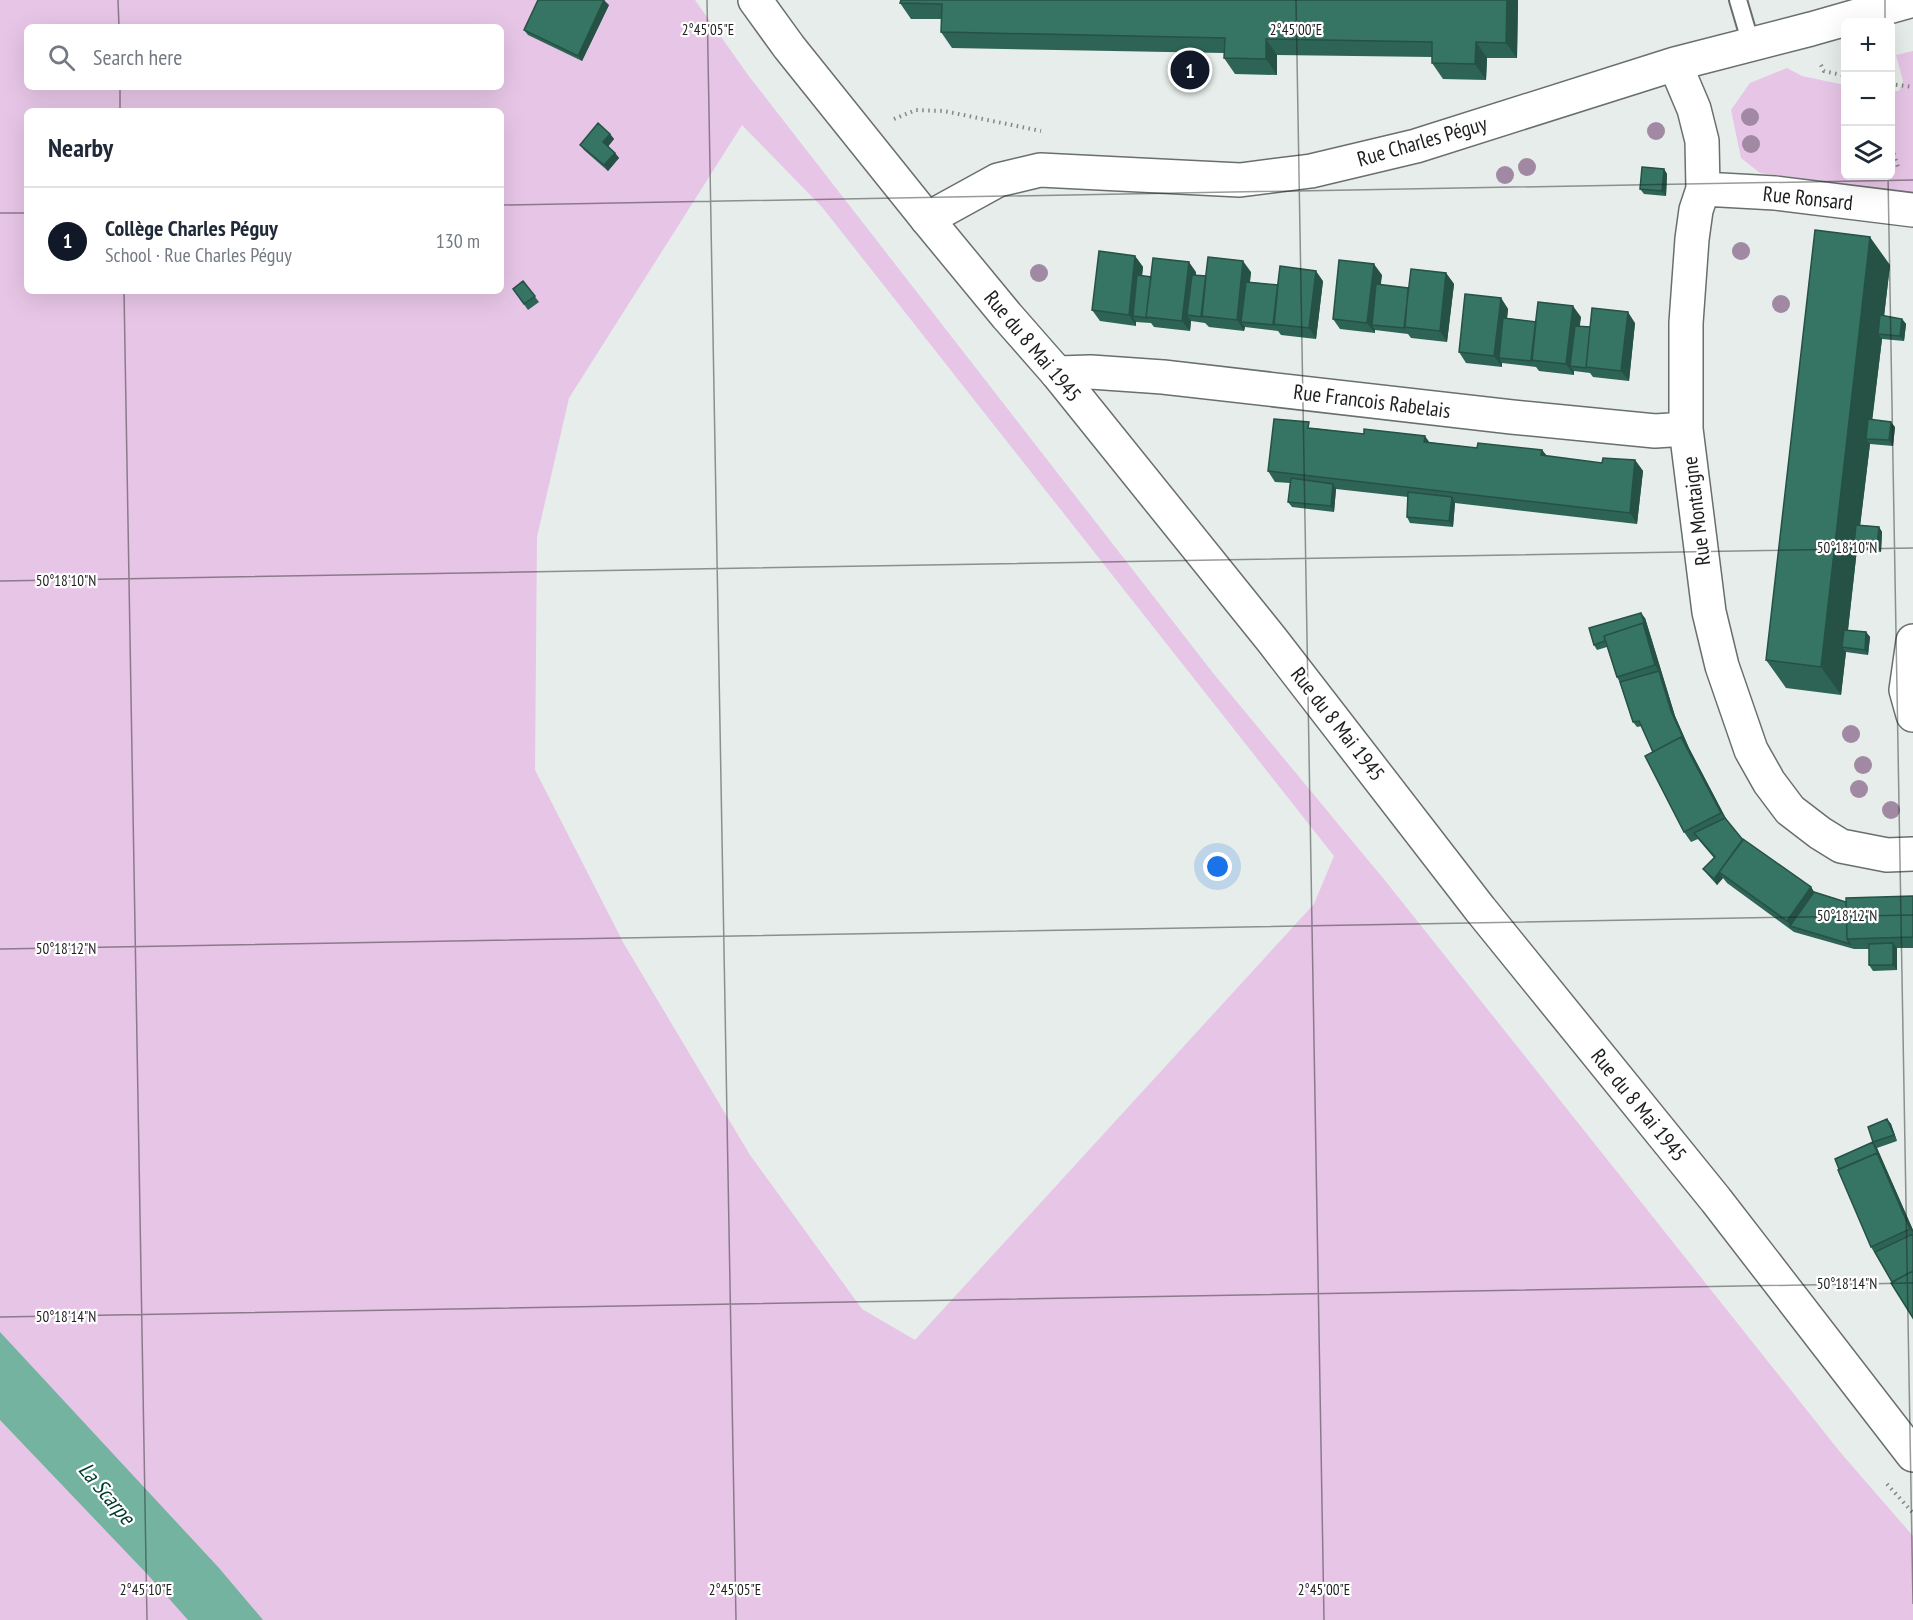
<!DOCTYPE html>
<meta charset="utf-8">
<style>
:root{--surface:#fff;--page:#f6f6f7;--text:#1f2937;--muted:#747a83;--line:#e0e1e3;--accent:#111827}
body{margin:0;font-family:"PT Sans Narrow",sans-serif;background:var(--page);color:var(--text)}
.controls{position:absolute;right:18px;top:18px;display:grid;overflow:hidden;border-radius:9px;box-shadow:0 6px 24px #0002}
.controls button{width:54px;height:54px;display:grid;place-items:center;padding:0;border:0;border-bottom:2px solid var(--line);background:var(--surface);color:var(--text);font:30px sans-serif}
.you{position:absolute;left:1218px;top:867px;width:21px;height:21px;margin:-15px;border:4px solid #fff;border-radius:50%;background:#1a73e8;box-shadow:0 0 0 9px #1a73e833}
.badge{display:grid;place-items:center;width:39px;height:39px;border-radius:50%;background:var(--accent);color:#fff;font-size:20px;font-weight:700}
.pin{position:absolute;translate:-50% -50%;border:3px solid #fff;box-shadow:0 2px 6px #0006}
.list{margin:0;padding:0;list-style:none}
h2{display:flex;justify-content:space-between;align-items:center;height:78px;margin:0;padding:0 24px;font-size:26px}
h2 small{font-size:20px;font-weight:400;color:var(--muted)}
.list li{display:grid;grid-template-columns:39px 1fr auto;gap:18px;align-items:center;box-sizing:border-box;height:108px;padding:0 24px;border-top:2px solid var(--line)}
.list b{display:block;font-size:22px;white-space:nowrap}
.list p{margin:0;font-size:20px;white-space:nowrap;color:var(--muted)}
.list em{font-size:20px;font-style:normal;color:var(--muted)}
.icon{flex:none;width:33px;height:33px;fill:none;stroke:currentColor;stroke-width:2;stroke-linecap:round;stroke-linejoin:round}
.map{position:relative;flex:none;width:1913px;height:1620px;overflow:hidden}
.search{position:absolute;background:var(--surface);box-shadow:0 6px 24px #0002;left:24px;top:24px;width:480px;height:66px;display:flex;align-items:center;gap:15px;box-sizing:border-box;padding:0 21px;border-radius:9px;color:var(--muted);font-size:22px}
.panel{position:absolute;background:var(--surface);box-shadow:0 6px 24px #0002;left:24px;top:108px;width:480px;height:186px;border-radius:9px}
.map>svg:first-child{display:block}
.green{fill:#e7c5e6;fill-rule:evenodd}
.water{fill:#74b3a0}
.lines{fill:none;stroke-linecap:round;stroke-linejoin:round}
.service-casing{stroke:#696f6d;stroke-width:20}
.minor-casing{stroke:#696f6d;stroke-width:36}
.tertiary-casing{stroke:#696f6d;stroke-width:36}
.path{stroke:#838785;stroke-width:4;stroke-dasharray:1.5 4.5;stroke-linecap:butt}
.service{stroke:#fff;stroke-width:16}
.minor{stroke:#fff;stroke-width:33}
.tertiary{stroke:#fff;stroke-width:33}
.tree{fill:#a189a3}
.wall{fill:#2e6455}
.shaded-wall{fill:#265145}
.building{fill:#367463;stroke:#265145;stroke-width:1.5}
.ticks{fill:none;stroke:#1d1f1e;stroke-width:1.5;stroke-opacity:0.45}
.labels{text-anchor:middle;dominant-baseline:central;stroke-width:4.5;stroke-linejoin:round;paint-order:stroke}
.street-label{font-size:21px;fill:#1d1f1e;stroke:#fff}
.water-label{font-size:22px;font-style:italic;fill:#00392d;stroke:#fff}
.ticks-label{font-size:15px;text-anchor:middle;fill:#1d1f1e;stroke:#fff;stroke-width:4.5;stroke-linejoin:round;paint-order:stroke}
</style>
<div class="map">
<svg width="1913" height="1620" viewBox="0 0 1913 1620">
<rect width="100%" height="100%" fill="#e6edea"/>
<path class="green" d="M0,0H695L748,75L1213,673L1387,883L1840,1452L1913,1536V1620H0ZM27,27H501V87H27ZM27,111H501V291H27ZM742,125L822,207L1334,856L1314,904L915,1340L862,1309L750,1155L624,944L535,770L537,537L569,398Z
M1913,51V193L1760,173L1741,158L1731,110L1750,83L1787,68L1802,76L1845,85L1846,176H1890L1891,91H1899L1903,81L1896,55Z"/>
<path class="water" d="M0,1332L219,1568L263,1620H188L148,1575L0,1420Z"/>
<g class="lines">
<defs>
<path id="service" d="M1738,0L1751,44"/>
<path id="minor" d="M1675,64L1694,109L1702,141L1703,189L1696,210L1692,239L1686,323V429L1709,612L1722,666L1751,750L1769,782L1790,810L1820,833L1841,846L1887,855L1913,854
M1703,189L1775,193L1913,210
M927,219L998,180L1040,170L1240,180L1311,171L1416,146L1675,64L1811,29L1913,0
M1057,373L1091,372L1163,377L1512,417L1655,431L1686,429
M1913,641L1906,690L1913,715"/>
<path id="tertiary" d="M755,0L789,47L927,219L1007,316L1057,373L1272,640L1480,909L1716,1200L1913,1455"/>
</defs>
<use href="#service" class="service-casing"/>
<use href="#minor" class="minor-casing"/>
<use href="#tertiary" class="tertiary-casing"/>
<path class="path" d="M1821,65L1824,71L1846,76
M1890,84L1913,87
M894,119L916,110L944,111L1041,131
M1890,142L1899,170
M1887,1484L1913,1513"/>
<use href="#service" class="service"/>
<use href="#minor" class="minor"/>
<use href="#tertiary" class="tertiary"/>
</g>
<g class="tree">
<circle cx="1750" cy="117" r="9"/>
<circle cx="1656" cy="131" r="9"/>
<circle cx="1751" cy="144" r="9"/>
<circle cx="1527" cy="167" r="9"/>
<circle cx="1505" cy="175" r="9"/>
<circle cx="1741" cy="251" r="9"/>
<circle cx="1039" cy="273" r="9"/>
<circle cx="1781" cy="304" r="9"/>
<circle cx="1851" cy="734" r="9"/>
<circle cx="1863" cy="765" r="9"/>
<circle cx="1859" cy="789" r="9"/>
<circle cx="1891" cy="810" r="9"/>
</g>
<path class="wall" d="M901,0H1518L1517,58H1487L1486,80L1443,79L1432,63V57L1277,55V75L1235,74L1224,58V53L952,48L941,32V19H911L900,3Z
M609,5L582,61L528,35L524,30Z
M610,134L614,139L608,146L615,153L619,158L608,171L584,150L580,145Z
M1664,169L1667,174L1666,196L1644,194L1640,189Z
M1135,256L1143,267L1142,276L1151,277L1196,272V275L1206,276L1251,272L1250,282L1278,285L1323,281L1316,339L1281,335L1278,331L1245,327L1244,331L1209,327L1205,323L1191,321L1190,331L1154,327L1151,323L1136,322V326L1100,321L1092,310Z
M1890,265L1884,316L1902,319L1906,324L1904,341L1882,339L1872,419L1895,427L1893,446L1870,444L1860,525L1879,527L1882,532L1881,552L1857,549L1848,630L1866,632L1870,637L1868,655L1846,652L1841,695L1786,688L1766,660Z
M1446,273L1454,284L1447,342L1411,338L1408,334L1375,330V333L1340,329L1333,319L1382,275L1380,285L1408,288Z
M523,281L539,302L528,310L513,289Z
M1501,298L1508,309L1507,318L1536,322L1581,317L1579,326L1590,327L1635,323L1629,381L1593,377L1590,373L1574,371V375L1539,371L1536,367L1502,363V367L1466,363L1459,352Z
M1313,428L1477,448L1542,450L1547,456L1602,463L1635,460L1643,471L1637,524L1455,503L1453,527L1410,523L1407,517L1408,497L1336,489L1334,512L1292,507L1288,502L1290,483L1275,482L1268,471Z
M1645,618L1675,716L1689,748L1727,821L1743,840L1811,887L1814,892L1846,902L1913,896V948H1897V970L1873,971L1869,965V949H1854L1794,932L1727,883L1723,878L1717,885L1707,874L1703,869L1714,858L1698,839L1691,842L1684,832L1642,726L1637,727L1633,722L1620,683L1617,677L1607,647L1597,650L1594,645Z
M1887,1119L1891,1124L1897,1141L1877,1148L1913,1230V1318L1871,1247L1873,1142Z"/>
<path class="shaded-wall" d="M604,0L609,5L582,61L578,56Z
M1507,0H1518L1517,58L1506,43Z
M1266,39L1277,55V75L1266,59Z
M1476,42L1487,58L1486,80L1475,64Z
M610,134L614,139L607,148L603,142Z
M615,153L619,158L608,171L604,165Z
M1664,169L1667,174L1666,196L1662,191Z
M1870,237L1890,265L1882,334H1878L1882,339L1870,439H1866L1870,444L1858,544H1854L1857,549L1846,647H1842L1846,652L1841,695L1821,667Z
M1135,256L1143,267L1137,317L1133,316L1136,322V326L1129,315Z
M1243,261L1251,272L1245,322H1241L1245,327L1244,331L1237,320Z
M1189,262L1196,272L1191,316L1187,315L1191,321L1190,331L1182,321Z
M1374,264L1382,275L1376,325H1372L1375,330V333L1367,323Z
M1316,271L1323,281L1316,339L1309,328Z
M1446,273L1454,284L1447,342L1440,331Z
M1501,298L1508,309L1503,358H1499L1502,363V367L1494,356Z
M1573,306L1581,317L1575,366H1570L1574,371V375L1566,364Z
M1628,312L1635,323L1629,381L1621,371Z
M1902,319L1906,324L1904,341L1900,336Z
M1891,422L1895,427L1893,446L1889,440Z
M1425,436L1432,446L1424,442Z
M1542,450L1550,460L1541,455Z
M1635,460L1643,471L1637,524L1630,513Z
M1333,484L1336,489L1334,512L1331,506Z
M1452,497L1455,503L1453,527L1449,521Z
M1879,527L1882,532L1881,552L1877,546Z
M1641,613L1645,618L1650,634L1646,628Z
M1643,623L1650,634L1675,716L1689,748L1685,742L1671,711L1659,671L1655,665Z
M1866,632L1870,637L1868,655L1865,650Z
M1681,737L1689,748L1729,824L1721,813Z
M1719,873L1723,878L1717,885L1714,879Z
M1811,887L1818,898L1790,926L1794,932L1787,921Z
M1893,943L1897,948V970L1893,965Z
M1887,1119L1891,1124L1897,1141L1894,1135Z
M1873,1142L1877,1148L1884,1164L1880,1159Z
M1877,1153L1884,1164L1913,1230V1233L1910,1229Z"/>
<path class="building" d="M538,0H604L578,56L524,30Z
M901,0H1507L1506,43L1476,42L1475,64L1432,63V42L1266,39V59L1224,58L1225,38L941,32L942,4L900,3Z
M598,123L610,134L603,142L615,153L604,165L580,145Z
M1642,167L1664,169L1662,191L1640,189Z
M1815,230L1870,237L1821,667L1766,660Z
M1099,251L1135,256L1129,315L1092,310Z
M1208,257L1243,261L1237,320L1201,316Z
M1153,258L1189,262L1182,321L1146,317Z
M1339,260L1374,264L1367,323L1333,319Z
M1280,266L1316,271L1309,328L1273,324Z
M1411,269L1446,273L1440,331L1404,327Z
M1137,275L1151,277L1146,317L1147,318L1133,316Z
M1192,275L1206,276L1202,317L1187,315Z
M523,281L535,296L524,304L513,289Z
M1246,282L1278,285L1274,325L1241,322Z
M1376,284L1408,288L1405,328L1372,325Z
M1465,294L1501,298L1494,356L1459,352Z
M1538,302L1573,306L1566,364L1531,360Z
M1592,308L1628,312L1621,371L1586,367Z
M1880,315L1902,319L1900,336L1878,334Z
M1503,318L1536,322L1532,361L1499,358Z
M1575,326L1590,327L1586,368L1570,366Z
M1274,419L1309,422L1308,428L1364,434V429L1425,436L1424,442L1477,448L1478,443L1542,450L1541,455L1602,463L1603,458L1635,460L1630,513L1268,471Z
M1868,419L1891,422L1889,440L1866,439Z
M1291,478L1333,484L1331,506L1288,502Z
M1408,492L1452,497L1449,521L1407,517Z
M1856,525L1879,527L1877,546L1854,544Z
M1641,613L1646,628L1643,623L1604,636L1605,641L1594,645L1589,628Z
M1643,623L1655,665L1617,677L1604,636Z
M1844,630L1866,632L1865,650L1842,647Z
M1659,671L1671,711L1685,742L1681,737L1653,752L1639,721L1633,722L1620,682Z
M1681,737L1721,813L1684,832L1645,756Z
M1725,818L1743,840L1714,879L1703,869L1715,857L1694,833Z
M1743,839L1811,887L1787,921L1719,872Z
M1814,892L1846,902L1847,939L1850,944L1790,926Z
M1913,896V937L1847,939L1846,898Z
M1893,943V965H1869V944Z
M1887,1119L1894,1135L1873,1142L1880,1159L1877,1153L1839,1169L1835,1159L1873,1142L1868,1127Z
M1877,1153L1910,1229L1871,1247L1838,1170Z
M1913,1234V1271L1892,1282L1875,1252Z
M1913,1271V1318L1891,1283Z"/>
<path class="ticks" d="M118,0L119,27M707,0L736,1620M1296,0L1324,1620M1885,0V22M120,87V111M1888,176L1913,1604M501,205L1913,180M0,213H27M124,291L147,1620M0,581L1913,548M0,949L1913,915M0,1317L1913,1283"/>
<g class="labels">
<g class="street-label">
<text transform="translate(1422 141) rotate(-16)">Rue Charles Péguy</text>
<text transform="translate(1808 198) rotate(6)">Rue Ronsard</text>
<text transform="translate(1033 346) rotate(50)">Rue du 8 Mai 1945</text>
<text transform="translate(1372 401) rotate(7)">Rue Francois Rabelais</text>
<text transform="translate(1696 511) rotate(-97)">Rue Montaigne</text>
<text transform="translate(1338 724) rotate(52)">Rue du 8 Mai 1945</text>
<text transform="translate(1639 1105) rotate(51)">Rue du 8 Mai 1945</text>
</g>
<g class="water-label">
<text transform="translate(107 1493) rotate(50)">La Scarpe</text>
</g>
</g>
<g class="ticks-label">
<text x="708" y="35">2°45'05"E</text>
<text x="1296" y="35">2°45'00"E</text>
<text x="1847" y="553">50°18'10"N</text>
<text x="66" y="586">50°18'10"N</text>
<text x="1847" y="921">50°18'12"N</text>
<text x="66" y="954">50°18'12"N</text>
<text x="1847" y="1289">50°18'14"N</text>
<text x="66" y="1322">50°18'14"N</text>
<text x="146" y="1595">2°45'10"E</text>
<text x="735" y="1595">2°45'05"E</text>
<text x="1324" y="1595">2°45'00"E</text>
</g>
</svg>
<div class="controls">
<button>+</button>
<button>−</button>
<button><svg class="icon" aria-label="layers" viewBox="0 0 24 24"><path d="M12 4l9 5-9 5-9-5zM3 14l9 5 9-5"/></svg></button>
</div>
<div class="you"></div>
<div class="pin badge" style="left:1190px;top:70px">1</div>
<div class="search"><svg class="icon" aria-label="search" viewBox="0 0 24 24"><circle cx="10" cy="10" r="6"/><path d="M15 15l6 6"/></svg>Search here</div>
<section class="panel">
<h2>Nearby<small></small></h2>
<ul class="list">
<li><span class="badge">1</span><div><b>Collège Charles Péguy</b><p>School · Rue Charles Péguy</p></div><em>130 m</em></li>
</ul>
</section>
</div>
